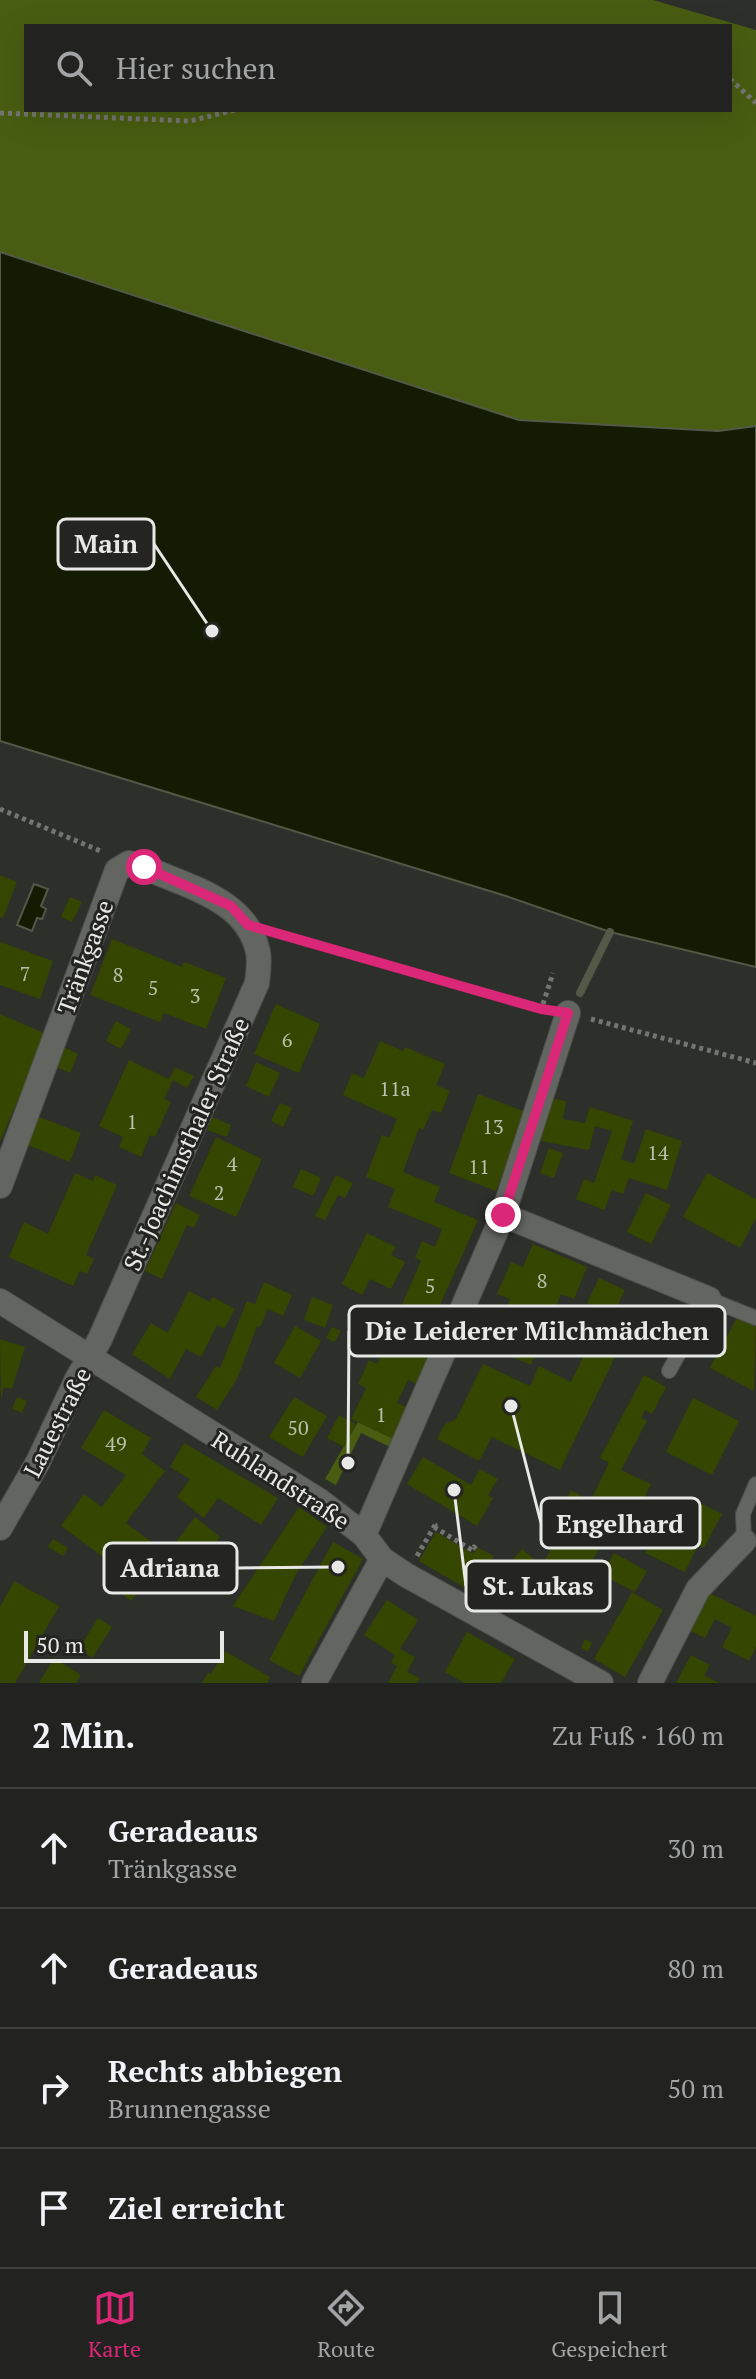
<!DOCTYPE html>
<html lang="de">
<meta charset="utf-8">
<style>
:root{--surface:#222320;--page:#2e2f2d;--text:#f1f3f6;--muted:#a2a4a5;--line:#3f403e;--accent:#db2777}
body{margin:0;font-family:"PT Serif",serif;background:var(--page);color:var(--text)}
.scale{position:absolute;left:24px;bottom:20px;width:200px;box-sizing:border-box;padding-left:8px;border:4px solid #e8e9e7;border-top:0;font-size:22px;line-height:28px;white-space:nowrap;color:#e8e9e7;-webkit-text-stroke:6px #242521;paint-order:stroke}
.stop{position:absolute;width:24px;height:24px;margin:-18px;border:6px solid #db2777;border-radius:50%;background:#fff}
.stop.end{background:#db2777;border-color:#fff;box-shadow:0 2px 8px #0008}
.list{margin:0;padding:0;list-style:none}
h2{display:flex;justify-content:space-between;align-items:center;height:104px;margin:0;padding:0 32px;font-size:34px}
h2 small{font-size:26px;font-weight:400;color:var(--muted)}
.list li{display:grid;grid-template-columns:52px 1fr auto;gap:24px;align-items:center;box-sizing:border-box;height:120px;padding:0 32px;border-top:2px solid var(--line)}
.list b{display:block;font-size:30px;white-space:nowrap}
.list p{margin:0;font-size:26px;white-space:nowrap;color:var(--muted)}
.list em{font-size:26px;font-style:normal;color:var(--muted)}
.icon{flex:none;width:44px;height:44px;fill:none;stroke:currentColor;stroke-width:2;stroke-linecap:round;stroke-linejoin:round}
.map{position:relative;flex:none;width:756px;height:1683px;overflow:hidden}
.search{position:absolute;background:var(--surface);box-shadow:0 8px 32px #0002;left:24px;right:24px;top:24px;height:88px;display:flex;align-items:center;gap:20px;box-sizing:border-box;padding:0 28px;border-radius:0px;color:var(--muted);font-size:30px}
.sheet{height:584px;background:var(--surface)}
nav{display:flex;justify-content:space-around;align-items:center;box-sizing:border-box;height:112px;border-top:2px solid var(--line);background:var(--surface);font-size:22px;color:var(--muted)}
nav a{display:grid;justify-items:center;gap:4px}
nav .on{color:var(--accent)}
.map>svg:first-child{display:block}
.green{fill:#485d11;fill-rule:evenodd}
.water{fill:#131b03;stroke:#535947;stroke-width:2}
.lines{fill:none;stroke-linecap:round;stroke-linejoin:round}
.stream{stroke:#535947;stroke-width:8}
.building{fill:#354601}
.service-casing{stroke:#4d4e4b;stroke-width:16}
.minor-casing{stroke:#4d4e4b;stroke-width:26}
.path{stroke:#747572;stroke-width:5;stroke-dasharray:4 4;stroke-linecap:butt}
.service{stroke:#636561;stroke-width:14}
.minor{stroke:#636561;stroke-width:24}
.route{stroke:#db2777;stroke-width:10}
.labels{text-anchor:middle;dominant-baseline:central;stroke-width:6;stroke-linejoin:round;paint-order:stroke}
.number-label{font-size:20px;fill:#bbc0ae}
.street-label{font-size:24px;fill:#e8e9e7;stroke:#242521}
.leader{fill:none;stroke:#e8e9e7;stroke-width:3}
.callout-dot{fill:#e8e9e7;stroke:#242521;stroke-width:3}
.callout{fill:#242521;stroke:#e8e9e7;stroke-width:3}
.callout-label{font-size:26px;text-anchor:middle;font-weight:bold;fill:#e8e9e7}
</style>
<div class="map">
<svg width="756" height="1683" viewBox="0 0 756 1683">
<rect width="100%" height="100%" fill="#2d2f2b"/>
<path class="green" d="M0,0H653L756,30V426L718,431L519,420L0,252ZM26,26H730V110H26Z
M358,1422L394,1439L390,1447L361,1433L336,1485L325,1479Z"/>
<path class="water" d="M0,252L519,420L718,431L756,426V967L610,932L506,896L0,741Z
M34,884L48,889L41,906L46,909L42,919L37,918L32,931L17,925Z"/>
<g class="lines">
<path class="stream" d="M580,993L610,932"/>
</g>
<path class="building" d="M0,875L17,882L3,918L0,917Z
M70,897L82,902L72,922L61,917Z
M112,939L182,967L184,962L226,978L206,1029L164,1013L160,1022L90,995Z
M0,942L53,961L40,999L0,985Z
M276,1004L320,1024L299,1073L254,1054Z
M0,1014L46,1034L0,1142Z
M116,1021L131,1029L121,1049L106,1041Z
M380,1041L403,1051L405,1047L445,1064L436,1085L450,1091L441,1113L432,1110L423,1130L419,1128L403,1172L440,1187L434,1202L478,1220L431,1325L399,1311L421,1261L415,1258L422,1241L435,1247L442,1229L388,1207L395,1189L366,1177L382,1135L389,1138L397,1119L343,1095L352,1073L364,1078Z
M62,1046L78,1054L70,1073L54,1066Z
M129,1060L169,1079L175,1067L194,1076L187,1088L173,1080L164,1099L171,1102L155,1137L150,1135L141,1157L119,1147L123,1137L99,1126Z
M256,1062L280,1073L269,1097L246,1086Z
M478,1094L526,1112L496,1191L449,1173Z
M549,1098L566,1101L563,1119L585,1123L590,1107L633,1121L621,1159L634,1164L646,1129L682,1141L667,1190L629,1178L623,1194L612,1190L604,1210L576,1199L584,1179L594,1183L612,1131L595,1126L589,1150L541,1141Z
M280,1103L292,1108L283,1127L271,1121Z
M34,1115L81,1133L70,1162L23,1143Z
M212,1117L231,1125L227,1137L207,1130Z
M216,1137L262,1159L236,1217L189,1196Z
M549,1148L563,1153L554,1178L540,1173Z
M301,1169L321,1178L313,1196L293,1187Z
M75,1173L93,1181L95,1175L117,1185L86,1255L94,1259L87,1274L80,1271L73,1286L9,1257L24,1222L48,1234Z
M707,1173L756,1199V1218L740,1248L683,1217Z
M336,1175L353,1183L345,1198L338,1195L325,1220L315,1216Z
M646,1193L671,1205L651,1244L627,1232Z
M176,1203L200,1215L194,1228L187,1225L162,1279L145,1271Z
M367,1233L396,1247L391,1255L405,1262L391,1289L370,1279L362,1295L342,1284Z
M533,1244L587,1267L574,1299L561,1294L531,1365L487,1346L497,1322L490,1319L497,1304L506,1308L510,1299L497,1294L511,1262L523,1267Z
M599,1278L625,1290L613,1315L587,1303Z
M264,1282L292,1295L283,1316L268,1309L260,1327L257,1326L237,1379L217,1410L196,1397L216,1366L220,1368L247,1301L255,1304Z
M189,1291L210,1302L213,1297L235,1309L224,1329L217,1325L201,1357L186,1349L170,1379L132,1354L151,1323L168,1333Z
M312,1297L333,1305L325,1328L304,1320Z
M739,1314L756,1323L754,1391L710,1368Z
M295,1326L321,1341L300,1378L274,1363Z
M332,1327L341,1331L335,1342L326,1338Z
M392,1333L434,1354L419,1385L408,1380L397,1403L410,1409L395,1440L351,1419L366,1388L358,1384L369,1360L377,1364Z
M0,1339L25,1347L12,1389L4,1387L1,1399Z
M589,1345L615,1357L560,1470L492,1437L479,1461L437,1439L445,1424L456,1419L483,1364L530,1386L539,1366L571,1382Z
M644,1375L666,1387L652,1414L645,1410L641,1418L647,1421L621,1470L651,1484L633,1521L591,1500L609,1463L600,1458Z
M17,1397L27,1401L22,1413L12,1409Z
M294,1397L327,1416L303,1457L269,1437Z
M693,1398L739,1421L712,1475L666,1452Z
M104,1410L151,1438L142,1454L165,1471L126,1523L167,1554L195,1517L220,1537L176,1594L152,1575L131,1601L110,1585L121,1570L61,1526L84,1494L102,1507L126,1475L81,1448Z
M339,1415L356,1424L344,1447L327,1438Z
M184,1443L278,1498L261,1525L218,1498L204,1518L177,1497L190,1479L170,1467Z
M423,1457L471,1485L480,1469L498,1479L488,1495L493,1498L477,1526L407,1484Z
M571,1490L588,1500L579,1517L562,1508Z
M672,1500L692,1510L696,1501L722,1514L704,1548L698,1545L685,1572L645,1553Z
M299,1507L327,1527L296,1574L274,1621L233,1606Z
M565,1525L601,1545L577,1589L540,1569Z
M436,1532L473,1554L477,1547L494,1556L490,1563L518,1580L501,1609L419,1561Z
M53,1539L68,1548L63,1556L48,1547Z
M333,1542L363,1559L299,1676L269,1660Z
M522,1549L535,1560L519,1579L506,1568Z
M614,1553L647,1571L635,1592L602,1575Z
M14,1581L59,1606L15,1683H0V1607Z
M701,1589L756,1616V1647L749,1661L722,1647L732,1628L715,1619L705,1638L682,1627Z
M632,1592L663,1610L625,1677L594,1659Z
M387,1600L418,1620L400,1649L415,1657L407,1672L420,1678L417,1683H388L397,1666L391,1663L395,1655L364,1635Z
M98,1618L112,1627L92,1658L79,1649Z
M467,1632L515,1659L501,1683H464L445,1672Z
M585,1639L592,1643L588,1652L581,1648Z
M225,1651L270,1677L267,1683H202L208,1673L211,1674Z
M691,1655L710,1665L704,1675L719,1683H676Z
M54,1658L81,1675L76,1683H39Z"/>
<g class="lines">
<defs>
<path id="service" d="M669,1371L709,1299L756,1318
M744,1541L743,1514L756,1484"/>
<path id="minor" d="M0,1186L117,870L129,863L144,867C187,887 247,899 258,952C260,962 258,974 257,983L100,1339L77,1379L38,1462L0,1528
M503,1215L709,1299
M0,1301L320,1501L364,1535L382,1559L406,1575L601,1683
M364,1535L503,1215L568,1013
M314,1683L382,1559
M650,1683L698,1589L744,1541"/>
</defs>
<use href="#service" class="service-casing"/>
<use href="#minor" class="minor-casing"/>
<path class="path" d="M730,79L756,103
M0,113L190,121L235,110
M0,809L103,852
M278,934L546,1009
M543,1004L553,973
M591,1019L756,1063
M434,1527L472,1550L474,1547L476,1549
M417,1556L435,1525L433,1524"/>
<use href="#service" class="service"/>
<use href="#minor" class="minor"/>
</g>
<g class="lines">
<path class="route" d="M144,867L231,906L248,925L541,1009L568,1013L503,1215"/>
</g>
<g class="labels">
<g class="number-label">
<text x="25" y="973">7</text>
<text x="118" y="974">8</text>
<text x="153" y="987">5</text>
<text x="195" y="995">3</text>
<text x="287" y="1039">6</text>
<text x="395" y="1088">11a</text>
<text x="132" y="1121">1</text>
<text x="493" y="1126">13</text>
<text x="658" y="1152">14</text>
<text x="232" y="1163">4</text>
<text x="479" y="1166">11</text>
<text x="219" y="1192">2</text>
<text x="542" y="1280">8</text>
<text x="430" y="1285">5</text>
<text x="381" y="1414">1</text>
<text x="298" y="1427">50</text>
<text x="116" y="1443">49</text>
</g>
<g class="street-label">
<text transform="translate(85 957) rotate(-70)">Tränkgasse</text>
<text transform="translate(186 1144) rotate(-66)">St.-Joachimsthaler Straße</text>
<text transform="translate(57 1422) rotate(-63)">Lauestraße</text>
<text transform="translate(281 1480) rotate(33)">Ruhlandstraße</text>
</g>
</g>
<path class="leader" d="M212 631L154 544M348 1463L349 1331M511 1406L541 1523M338 1567L237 1568M454 1490L466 1586"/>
<g class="callout-dot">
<circle cx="212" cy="631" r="8"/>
<circle cx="348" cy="1463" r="8"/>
<circle cx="511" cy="1406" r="8"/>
<circle cx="338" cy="1567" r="8"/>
<circle cx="454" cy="1490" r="8"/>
</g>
<g class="callout">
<rect x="58" y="519" width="96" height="50" rx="8"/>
<rect x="349" y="1306" width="376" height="50" rx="8"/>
<rect x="541" y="1498" width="159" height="50" rx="8"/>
<rect x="104" y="1543" width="133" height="50" rx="8"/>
<rect x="466" y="1561" width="144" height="50" rx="8"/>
</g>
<g class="callout-label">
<text x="106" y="553">Main</text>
<text x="537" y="1340">Die Leiderer Milchmädchen</text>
<text x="620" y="1533">Engelhard</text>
<text x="170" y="1577">Adriana</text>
<text x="538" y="1595">St. Lukas</text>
</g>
</svg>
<div class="scale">50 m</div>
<div class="stop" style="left:144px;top:867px"></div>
<div class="stop end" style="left:503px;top:1215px"></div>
<div class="search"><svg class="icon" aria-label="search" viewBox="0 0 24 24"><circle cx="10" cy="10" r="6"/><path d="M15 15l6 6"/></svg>Hier suchen</div>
</div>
<section class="sheet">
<h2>2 Min.<small>Zu Fuß · 160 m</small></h2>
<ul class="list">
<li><svg class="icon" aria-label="ahead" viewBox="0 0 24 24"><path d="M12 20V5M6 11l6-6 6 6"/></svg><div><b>Geradeaus</b><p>Tränkgasse</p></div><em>30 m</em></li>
<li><svg class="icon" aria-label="ahead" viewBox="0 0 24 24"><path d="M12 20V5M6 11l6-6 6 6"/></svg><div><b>Geradeaus</b></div><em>80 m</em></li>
<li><svg class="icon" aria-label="right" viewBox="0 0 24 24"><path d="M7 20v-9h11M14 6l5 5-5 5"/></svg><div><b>Rechts abbiegen</b><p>Brunnengasse</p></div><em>50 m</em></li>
<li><svg class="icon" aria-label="arrive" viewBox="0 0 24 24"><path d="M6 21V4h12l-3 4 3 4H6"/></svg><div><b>Ziel erreicht</b></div></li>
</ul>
</section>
<nav>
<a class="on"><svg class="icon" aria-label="map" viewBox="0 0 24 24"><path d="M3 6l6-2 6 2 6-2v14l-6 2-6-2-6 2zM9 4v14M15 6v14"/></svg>Karte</a>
<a><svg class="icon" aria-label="directions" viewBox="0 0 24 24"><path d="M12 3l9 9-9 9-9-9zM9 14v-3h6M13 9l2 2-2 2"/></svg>Route</a>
<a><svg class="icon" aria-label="saved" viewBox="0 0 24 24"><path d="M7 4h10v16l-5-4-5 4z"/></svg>Gespeichert</a>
</nav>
